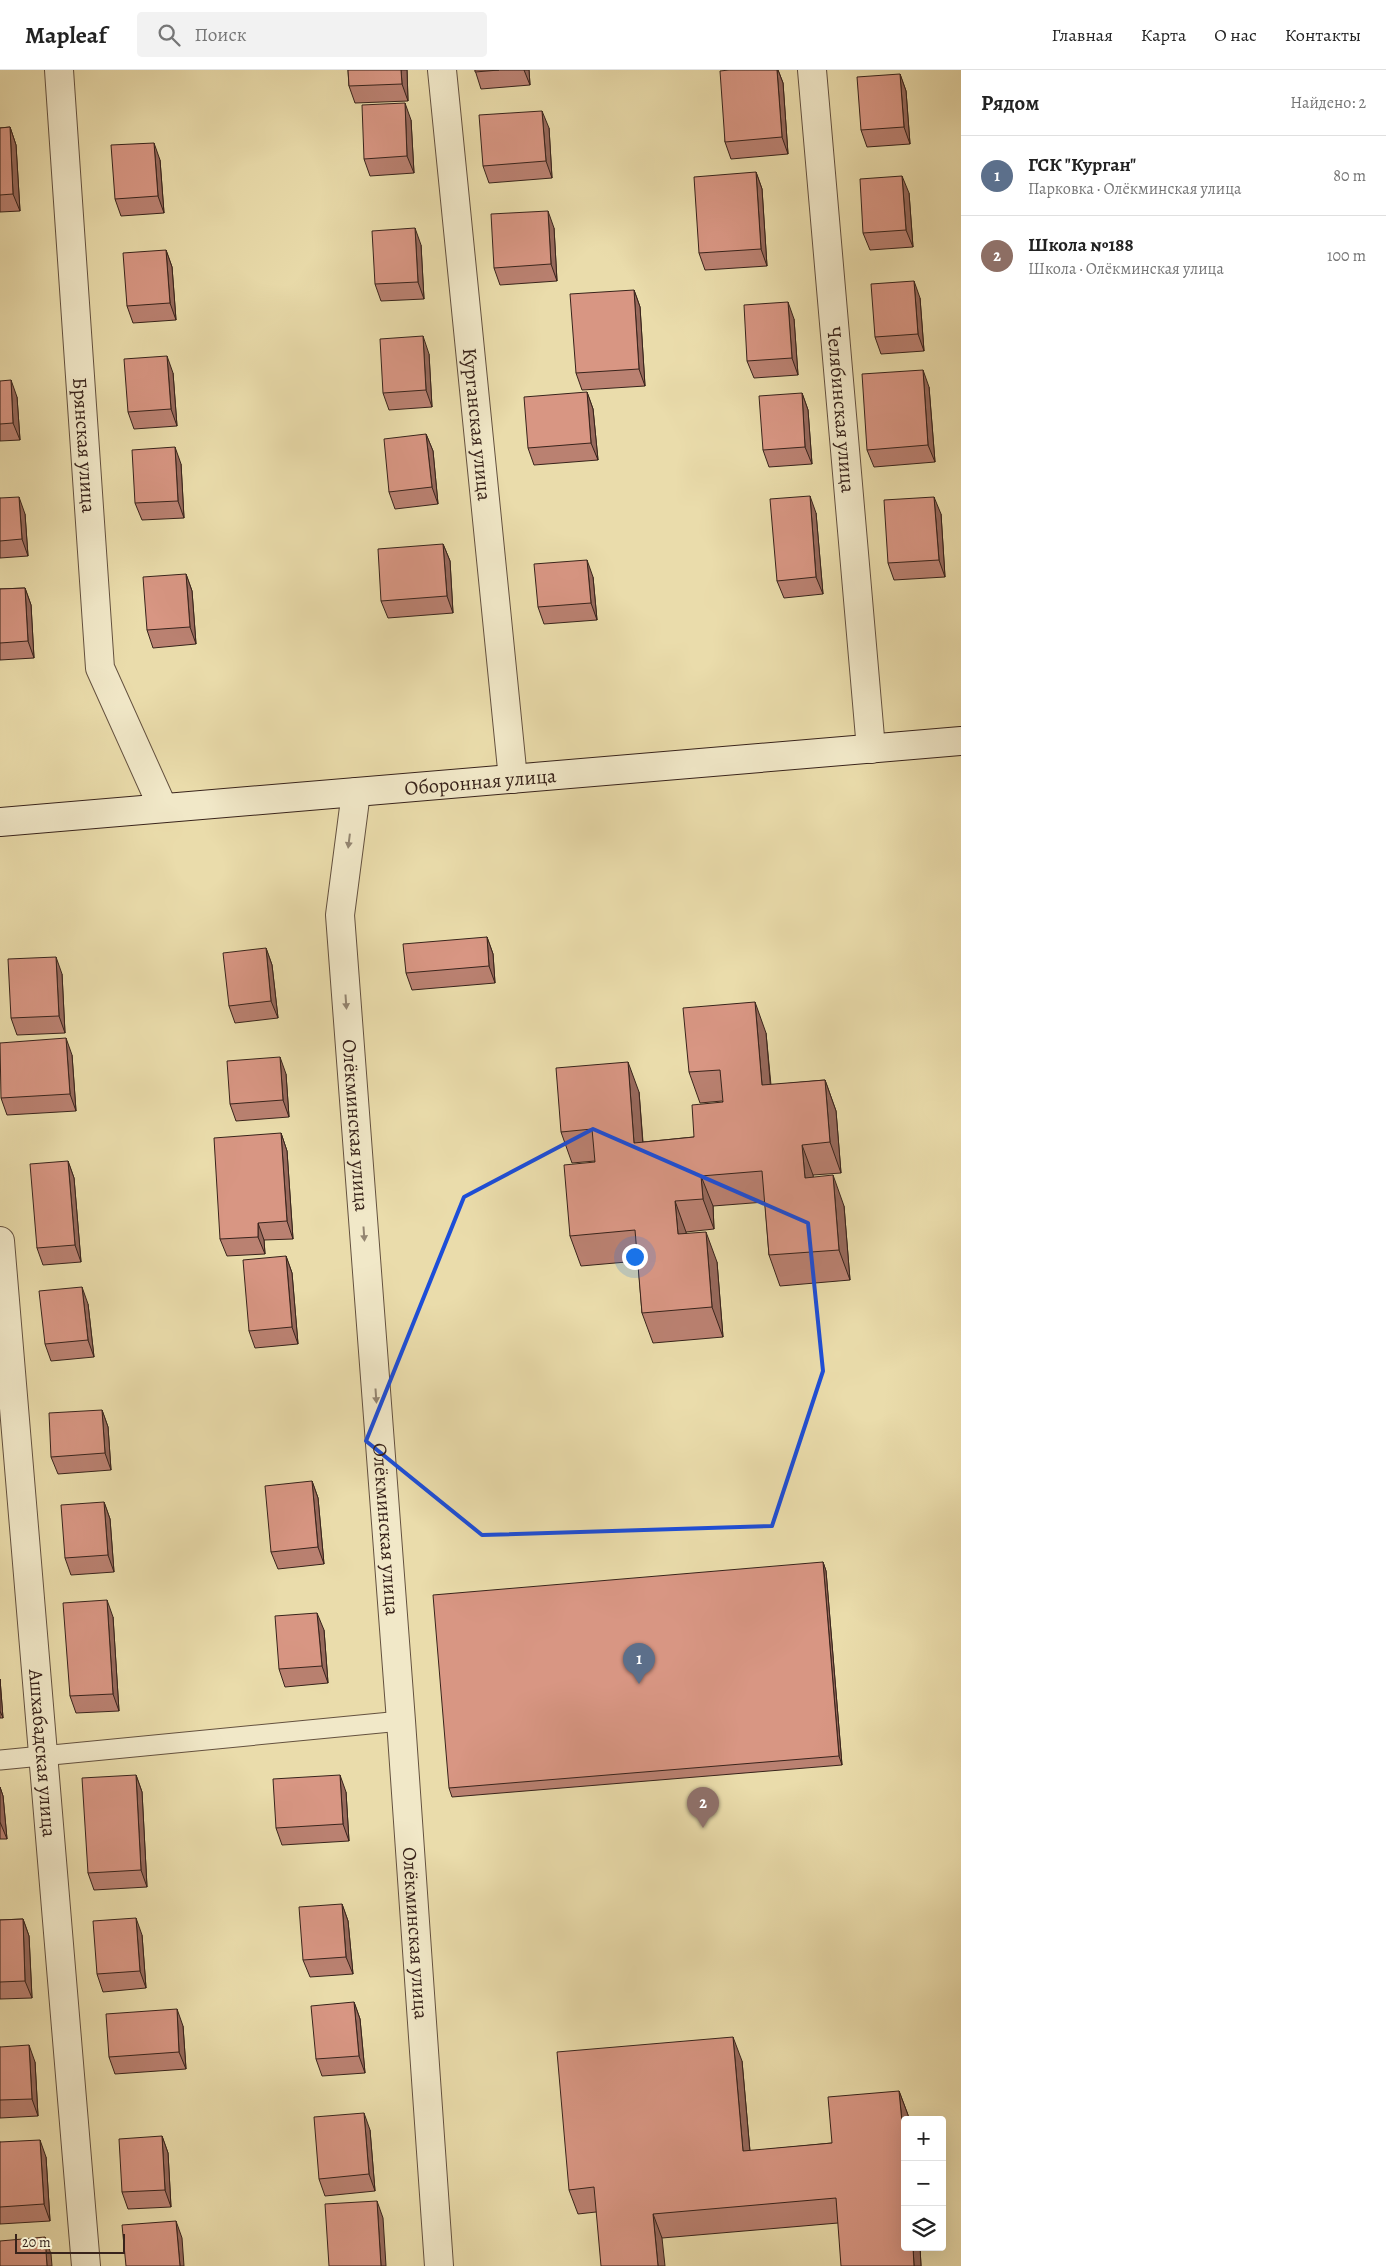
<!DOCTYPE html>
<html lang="ru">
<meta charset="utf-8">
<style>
:root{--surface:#fff;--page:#f2f2f2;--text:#222;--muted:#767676;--line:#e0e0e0;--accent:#8f2418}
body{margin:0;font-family:Alegreya,serif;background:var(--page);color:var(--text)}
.controls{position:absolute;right:15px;bottom:15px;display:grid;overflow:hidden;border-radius:5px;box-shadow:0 5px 20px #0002}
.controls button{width:45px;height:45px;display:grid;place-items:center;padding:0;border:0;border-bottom:1px solid var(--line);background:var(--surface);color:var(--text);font:25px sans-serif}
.scale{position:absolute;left:15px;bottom:12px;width:110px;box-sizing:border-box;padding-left:5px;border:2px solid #38231b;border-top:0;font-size:14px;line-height:18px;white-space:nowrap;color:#38231b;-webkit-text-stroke:4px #f1e8c8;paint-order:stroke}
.you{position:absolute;left:634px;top:1186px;width:18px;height:18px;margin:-12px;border:4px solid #fff;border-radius:50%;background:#1a73e8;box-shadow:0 0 0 8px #1a73e833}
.badge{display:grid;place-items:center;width:32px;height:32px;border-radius:50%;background:var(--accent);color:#fff;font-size:16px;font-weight:700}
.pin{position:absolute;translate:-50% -41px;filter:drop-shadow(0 1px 2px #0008)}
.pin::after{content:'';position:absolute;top:26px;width:18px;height:15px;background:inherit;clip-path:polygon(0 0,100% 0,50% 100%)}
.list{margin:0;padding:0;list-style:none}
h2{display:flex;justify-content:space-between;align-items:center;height:65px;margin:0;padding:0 20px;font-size:21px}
h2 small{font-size:16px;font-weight:400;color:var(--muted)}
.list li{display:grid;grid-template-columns:32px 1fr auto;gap:15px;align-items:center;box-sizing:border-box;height:80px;padding:0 20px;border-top:1px solid var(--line)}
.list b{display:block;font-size:19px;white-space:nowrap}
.list p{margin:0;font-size:16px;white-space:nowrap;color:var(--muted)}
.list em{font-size:16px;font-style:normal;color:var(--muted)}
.icon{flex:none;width:28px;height:28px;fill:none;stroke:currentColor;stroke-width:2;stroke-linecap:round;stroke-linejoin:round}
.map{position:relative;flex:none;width:961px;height:2196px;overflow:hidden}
header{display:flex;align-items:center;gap:30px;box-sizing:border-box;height:70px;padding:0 25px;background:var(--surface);border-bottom:1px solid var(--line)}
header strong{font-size:24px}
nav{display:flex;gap:28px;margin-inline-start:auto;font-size:18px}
.search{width:350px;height:45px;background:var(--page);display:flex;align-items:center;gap:12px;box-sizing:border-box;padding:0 18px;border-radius:5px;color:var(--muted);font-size:19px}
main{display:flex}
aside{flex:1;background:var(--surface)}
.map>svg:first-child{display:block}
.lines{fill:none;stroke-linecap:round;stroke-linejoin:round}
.lane-casing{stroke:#64513f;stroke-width:21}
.street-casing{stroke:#64513f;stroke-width:30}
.secondary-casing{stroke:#38231b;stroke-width:30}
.lane{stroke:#f1e8c8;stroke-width:19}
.street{stroke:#f1e8c8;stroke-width:28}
.secondary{stroke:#f1e8c8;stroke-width:28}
.wall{fill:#ba8171;stroke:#38231b}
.shaded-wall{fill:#97695c;stroke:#38231b}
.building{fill:#d89683;stroke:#38231b}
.oneway{fill:#948672}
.marked{fill:none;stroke:#1d4ed8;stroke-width:4;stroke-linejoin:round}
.labels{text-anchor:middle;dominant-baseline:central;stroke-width:4.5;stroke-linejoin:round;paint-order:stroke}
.street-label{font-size:20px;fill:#38231b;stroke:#f1e8c8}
</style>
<header>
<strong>Mapleaf</strong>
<div class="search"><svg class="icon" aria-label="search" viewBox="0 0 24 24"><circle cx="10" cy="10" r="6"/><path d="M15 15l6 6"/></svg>Поиск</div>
<nav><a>Главная</a><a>Карта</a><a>О нас</a><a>Контакты</a></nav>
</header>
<main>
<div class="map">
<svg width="961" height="2196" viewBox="0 0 961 2196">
<rect width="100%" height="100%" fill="#eadcab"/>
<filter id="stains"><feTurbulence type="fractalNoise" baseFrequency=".004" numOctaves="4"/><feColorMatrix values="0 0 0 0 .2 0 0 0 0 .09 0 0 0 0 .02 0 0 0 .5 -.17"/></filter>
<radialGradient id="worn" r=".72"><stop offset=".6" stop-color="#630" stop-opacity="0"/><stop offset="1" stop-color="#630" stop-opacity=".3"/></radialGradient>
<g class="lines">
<defs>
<path id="lane" d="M0,1690L401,1651"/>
<g id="street">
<path id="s1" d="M59,0L100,598L163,738"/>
<path id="s2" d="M442,0L513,709"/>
<path id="s3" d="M812,0L871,679"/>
<path id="s4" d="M356,722L340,845L401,1651L439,2196"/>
<path id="s5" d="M0,1171L86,2196"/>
</g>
<g id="secondary">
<path id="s6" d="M0,752L961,671"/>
</g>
</defs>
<use href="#lane" class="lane-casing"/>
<use href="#street" class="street-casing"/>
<use href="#secondary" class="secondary-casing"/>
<use href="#lane" class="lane"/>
<use href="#street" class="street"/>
<use href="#secondary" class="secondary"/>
</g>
<path class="wall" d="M348,0H407L408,31L355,33L349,16Z
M475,0H529L530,15L481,19Z
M729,0H778L783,13L788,84L731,89L725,72Z
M900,4L906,21L910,74L867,77L861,60Z
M411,50L414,103L370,106L364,89Z
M10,57L16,75L20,141L0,142V58Z
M549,58L552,108L489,113L483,96Z
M160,90L164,143L121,146L115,129Z
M756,102L762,119L767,196L705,200L699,183Z
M909,123L913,177L870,180L863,163Z
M554,158L557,211L500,215L494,198Z
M421,175L424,229L381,231L375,214Z
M166,180L172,197L176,250L133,253L127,236Z
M634,220L640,237L645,316L582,320L576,303Z
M920,228L924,281L881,284L875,267Z
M794,249L798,305L754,308L747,291Z
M429,284L432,337L389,340L383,323Z
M173,303L177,356L134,359L128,342Z
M0,311L17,327L20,370L0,371Z
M929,317L935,392L874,397L867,380Z
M587,322L593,339L598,390L534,395L528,378Z
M802,323L808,340L812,394L769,397L763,380Z
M426,364L433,381L438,434L395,439L389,422Z
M181,394L184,448L142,450L135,433Z
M0,428L25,444L28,486L0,488Z
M816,443L823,524L784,528L777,511Z
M941,444L945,507L894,510L888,493Z
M443,474L450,491L453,543L388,548L381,531Z
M186,504L192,521L196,574L153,578L147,560Z
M593,507L597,550L544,554L538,537Z
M25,518L31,535L34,588L0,590V519Z
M487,867L493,884L495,913L412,920L406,903Z
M266,878L272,895L278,948L235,953L229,936Z
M62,904L65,963L17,965L11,948Z
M766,963L771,1015L825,1010L836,1041L841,1103L813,1105V1107L844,1136L850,1210L780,1216L769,1185L765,1132L713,1136L714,1159L686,1162V1164L717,1192L723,1267L653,1273L642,1243L638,1191L581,1196L570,1166L595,1092V1091L572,1093L561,1062L639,1022L643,1072L694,1067L723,1032L722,1031L700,1033L689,1002Z
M72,985L76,1041L7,1045L1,1028Z
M286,1004L289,1047L236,1051L230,1034Z
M281,1063L287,1081L293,1169L264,1170L265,1184L227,1186L220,1169Z
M68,1091L74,1108L81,1192L43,1195L37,1178Z
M286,1186L292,1203L298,1274L255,1278L249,1261Z
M88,1234L94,1287L51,1291L45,1274Z
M102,1340L108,1357L111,1400L58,1404L51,1387Z
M312,1411L318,1428L324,1494L278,1499L271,1482Z
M104,1432L110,1449L114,1502L71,1505L65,1488Z
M823,1492L826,1501L842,1695L452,1727L449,1718Z
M113,1547L119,1641L76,1643L70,1626Z
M324,1560L328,1613L285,1617L279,1599Z
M0,1609L3,1648H0Z
M136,1705L142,1722L147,1817L94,1820L88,1803Z
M0,1717L3,1726L7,1769H0Z
M346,1722L349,1771L282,1775L276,1758Z
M342,1834L348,1851L353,1904L310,1907L303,1890Z
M23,1849L29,1866L32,1928L0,1929V1850Z
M142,1865L146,1918L103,1922L97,1904Z
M354,1932L360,1949L365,2003L322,2006L316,1989Z
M183,1956L186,1999L115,2004L109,1987Z
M0,1977L35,1992L38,2046L0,2048Z
M742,1991L750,2081L832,2073L899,2021L908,2045L905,2177H920L921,2196L838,2153L662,2168L596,2142L578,2144L569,2120Z
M370,2060L375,2121L325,2126L319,2109Z
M162,2066L168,2083L171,2137L128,2139L122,2122Z
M0,2072L46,2087L50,2151L0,2154Z"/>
<path class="shaded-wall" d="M401,0H407L408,31L402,14Z
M524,0H529L530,15Z
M777,0H778L783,13L788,84L782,67Z
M900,4L906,21L910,74L904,57Z
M405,33L411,50L414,103L407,86Z
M542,41L549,58L552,108L546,91Z
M10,57L16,75L20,141L13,124Z
M154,73L160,90L164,143L158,126Z
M756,102L762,119L767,196L761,179Z
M902,106L909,123L913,177L906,160Z
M548,141L554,158L557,211L551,194Z
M415,158L421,175L424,229L418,212Z
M166,180L172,197L176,250L170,233Z
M914,211L920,228L924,281L918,264Z
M634,220L640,237L645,316L639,299Z
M788,232L794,249L798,305L792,288Z
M423,266L429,284L432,337L426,320Z
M167,286L173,303L177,356L171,339Z
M923,300L929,317L935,392L928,375Z
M11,310L17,327L20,370L13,353Z
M587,322L593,339L598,390L591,373Z
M802,323L808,340L812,394L805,377Z
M426,364L433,381L438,434L432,417Z
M175,377L181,394L184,448L178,431Z
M810,426L816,443L823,524L816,507Z
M19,427L25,444L28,486L22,469Z
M934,427L941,444L945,507L939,490Z
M443,474L450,491L453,543L447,526Z
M587,490L593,507L597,550L591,533Z
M186,504L192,521L196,574L190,557Z
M25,518L31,535L34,588L28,571Z
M487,867L493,884L495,913L489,896Z
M266,878L272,895L278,948L271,931Z
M56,887L62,904L65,963L59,946Z
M755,932L766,963L773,1046L762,1015Z
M66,968L72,985L76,1041L70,1024Z
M280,987L286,1004L289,1047L283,1030Z
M628,992L639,1022L645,1103L634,1073Z
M825,1010L836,1041L841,1103L830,1072Z
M281,1063L287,1081L293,1169L287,1151Z
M802,1075L813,1105L816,1138L805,1108Z
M68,1091L74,1108L81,1192L75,1175Z
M833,1105L844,1136L850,1210L839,1180Z
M701,1106L713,1136L714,1159L703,1129Z
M675,1131L686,1162L689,1195L678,1164Z
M258,1153L264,1170L265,1184L258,1167Z
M706,1162L717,1192L723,1267L712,1237Z
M286,1186L292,1203L298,1274L292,1257Z
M82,1217L88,1234L94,1287L88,1270Z
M102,1340L108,1357L111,1400L105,1383Z
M312,1411L318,1428L324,1494L318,1477Z
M104,1432L110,1449L114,1502L108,1485Z
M823,1492L826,1501L842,1695L839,1686Z
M107,1530L113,1547L119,1641L113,1624Z
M317,1543L324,1560L328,1613L322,1596Z
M0,1609L3,1648L0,1641Z
M136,1705L142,1722L147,1817L141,1800Z
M340,1705L346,1722L349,1771L343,1754Z
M0,1717L3,1726L7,1769L0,1752Z
M342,1834L348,1851L353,1904L346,1887Z
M136,1848L142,1865L146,1918L140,1901Z
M23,1849L29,1866L32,1928L25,1911Z
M354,1932L360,1949L365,2003L359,1986Z
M177,1939L183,1956L186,1999L179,1982Z
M733,1967L742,1991L752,2105L743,2081Z
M29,1975L35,1992L38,2046L32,2029Z
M899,2021L908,2045L909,2050H905V2083Z
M364,2043L370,2060L375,2121L369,2104Z
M162,2066L168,2083L171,2137L165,2120Z
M40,2070L46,2087L50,2151L44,2134Z
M377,2131L383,2148L386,2196H381Z
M653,2144L662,2168L665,2196H658Z
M176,2151L182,2168L184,2196H180Z
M45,2167L51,2184L52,2196H47Z
M913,2177H920L921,2196H914Z"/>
<path class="building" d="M348,0H401L402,14L349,16Z
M475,0H499L475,2Z
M729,0H777L782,67L725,72L720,1Z
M900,4L904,57L861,60L857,7Z
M405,33L407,86L364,89L362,35Z
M542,41L546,91L483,96L479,45Z
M10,57L13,124L0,125V58Z
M154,73L158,126L115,129L111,75Z
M756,102L761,179L699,183L694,107Z
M902,106L906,160L863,163L860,109Z
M548,141L551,194L494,198L491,144Z
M415,158L418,212L375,214L372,161Z
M166,180L170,233L127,236L123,183Z
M914,211L918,264L875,267L871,214Z
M634,220L639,299L576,303L570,224Z
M788,232L792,288L747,291L744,235Z
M423,266L426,320L383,323L380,269Z
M167,286L171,339L128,342L124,289Z
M923,300L928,375L867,380L862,304Z
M11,310L13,353L0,354V311Z
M587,322L591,373L528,378L524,327Z
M802,323L805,377L763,380L759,326Z
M426,364L432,417L389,422L384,369Z
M175,377L178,431L135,433L132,380Z
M810,426L816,507L777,511L770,429Z
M19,427L22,469L0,471V428Z
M934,427L939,490L888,493L884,430Z
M443,474L447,526L381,531L378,479Z
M587,490L591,533L538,537L534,494Z
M186,504L190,557L147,560L143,507Z
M25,518L28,571L0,573V519Z
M487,867L489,896L406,903L403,874Z
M266,878L271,931L229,936L223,883Z
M56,887L59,946L11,948L8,889Z
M755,932L762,1015L825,1010L830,1072L802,1075L805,1108L833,1105L839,1180L769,1185L762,1101L701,1106L703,1129L675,1131L678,1164L706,1162L712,1237L642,1243L635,1160L570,1166L564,1095L595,1092L592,1059L561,1062L556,998L628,992L634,1073L694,1067L692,1035L723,1032L720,1000L689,1002L683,938Z
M66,968L70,1024L1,1028L0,973Z
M280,987L283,1030L230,1034L227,991Z
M281,1063L287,1151L258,1153V1167L220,1169L214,1068Z
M68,1091L75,1175L37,1178L30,1094Z
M286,1186L292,1257L249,1261L243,1190Z
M82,1217L88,1270L45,1274L39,1221Z
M102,1340L105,1383L51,1387L49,1343Z
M312,1411L318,1477L271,1482L265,1416Z
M104,1432L108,1485L65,1488L61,1435Z
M823,1492L839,1686L449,1718L433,1525Z
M107,1530L113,1624L70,1626L63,1533Z
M317,1543L322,1596L279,1599L275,1546Z
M136,1705L141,1800L88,1803L82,1708Z
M340,1705L343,1754L276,1758L273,1709Z
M342,1834L346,1887L303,1890L299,1837Z
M136,1848L140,1901L97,1904L93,1851Z
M23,1849L25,1911L0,1912V1850Z
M354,1932L359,1986L316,1989L311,1936Z
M177,1939L179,1982L109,1987L106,1944Z
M733,1967L743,2081L832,2073L828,2027L899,2021L905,2083V2177H913L914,2196H841L836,2128L653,2144L658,2196H601L594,2117L569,2120L557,1982Z
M29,1975L32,2029L0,2030V1977Z
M364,2043L369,2104L319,2109L314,2047Z
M162,2066L165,2120L122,2122L119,2069Z
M40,2070L44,2134L0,2137V2072Z
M377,2131L381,2196H329L325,2134Z
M176,2151L180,2196H126L122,2155Z
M45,2167L47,2196H0V2171Z"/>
<defs><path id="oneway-solid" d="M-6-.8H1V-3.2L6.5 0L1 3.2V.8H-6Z" transform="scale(1.25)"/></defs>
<g class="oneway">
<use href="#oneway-solid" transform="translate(349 771) rotate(97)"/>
<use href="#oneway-solid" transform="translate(346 932) rotate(86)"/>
<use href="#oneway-solid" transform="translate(364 1164) rotate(86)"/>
<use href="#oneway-solid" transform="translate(376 1326) rotate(86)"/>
</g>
<path class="marked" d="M593,1059L808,1153L823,1301L772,1456L482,1465L366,1371L464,1127Z"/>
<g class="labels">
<g class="street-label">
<text stroke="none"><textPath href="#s3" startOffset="341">Челябинская улица</textPath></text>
<text stroke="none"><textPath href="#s2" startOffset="356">Курганская улица</textPath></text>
<text stroke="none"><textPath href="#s1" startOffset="376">Брянская улица</textPath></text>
<text stroke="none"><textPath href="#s6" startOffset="482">Оборонная улица</textPath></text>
<text stroke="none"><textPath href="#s4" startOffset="335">Олёкминская улица</textPath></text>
<text stroke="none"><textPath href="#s4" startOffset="740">Олёкминская улица</textPath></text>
<text stroke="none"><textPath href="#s5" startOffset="514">Ашхабадская улица</textPath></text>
<text stroke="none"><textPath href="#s4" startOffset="1145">Олёкминская улица</textPath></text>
</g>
</g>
<rect width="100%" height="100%" filter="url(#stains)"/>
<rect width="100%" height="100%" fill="url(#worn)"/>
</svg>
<div class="controls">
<button>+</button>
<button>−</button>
<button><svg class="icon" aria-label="layers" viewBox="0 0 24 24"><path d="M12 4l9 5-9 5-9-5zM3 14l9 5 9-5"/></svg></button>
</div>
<div class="scale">20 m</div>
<div class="you"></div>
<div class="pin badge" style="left:639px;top:1614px;background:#5c6f8a">1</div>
<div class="pin badge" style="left:703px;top:1758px;background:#8d6e63">2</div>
</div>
<aside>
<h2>Рядом<small>Найдено: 2</small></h2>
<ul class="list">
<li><span class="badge" style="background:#5c6f8a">1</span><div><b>ГСК &quot;Курган&quot;</b><p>Парковка · Олёкминская улица</p></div><em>80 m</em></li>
<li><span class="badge" style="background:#8d6e63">2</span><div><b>Школа №188</b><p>Школа · Олёкминская улица</p></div><em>100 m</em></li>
</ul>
</aside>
</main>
